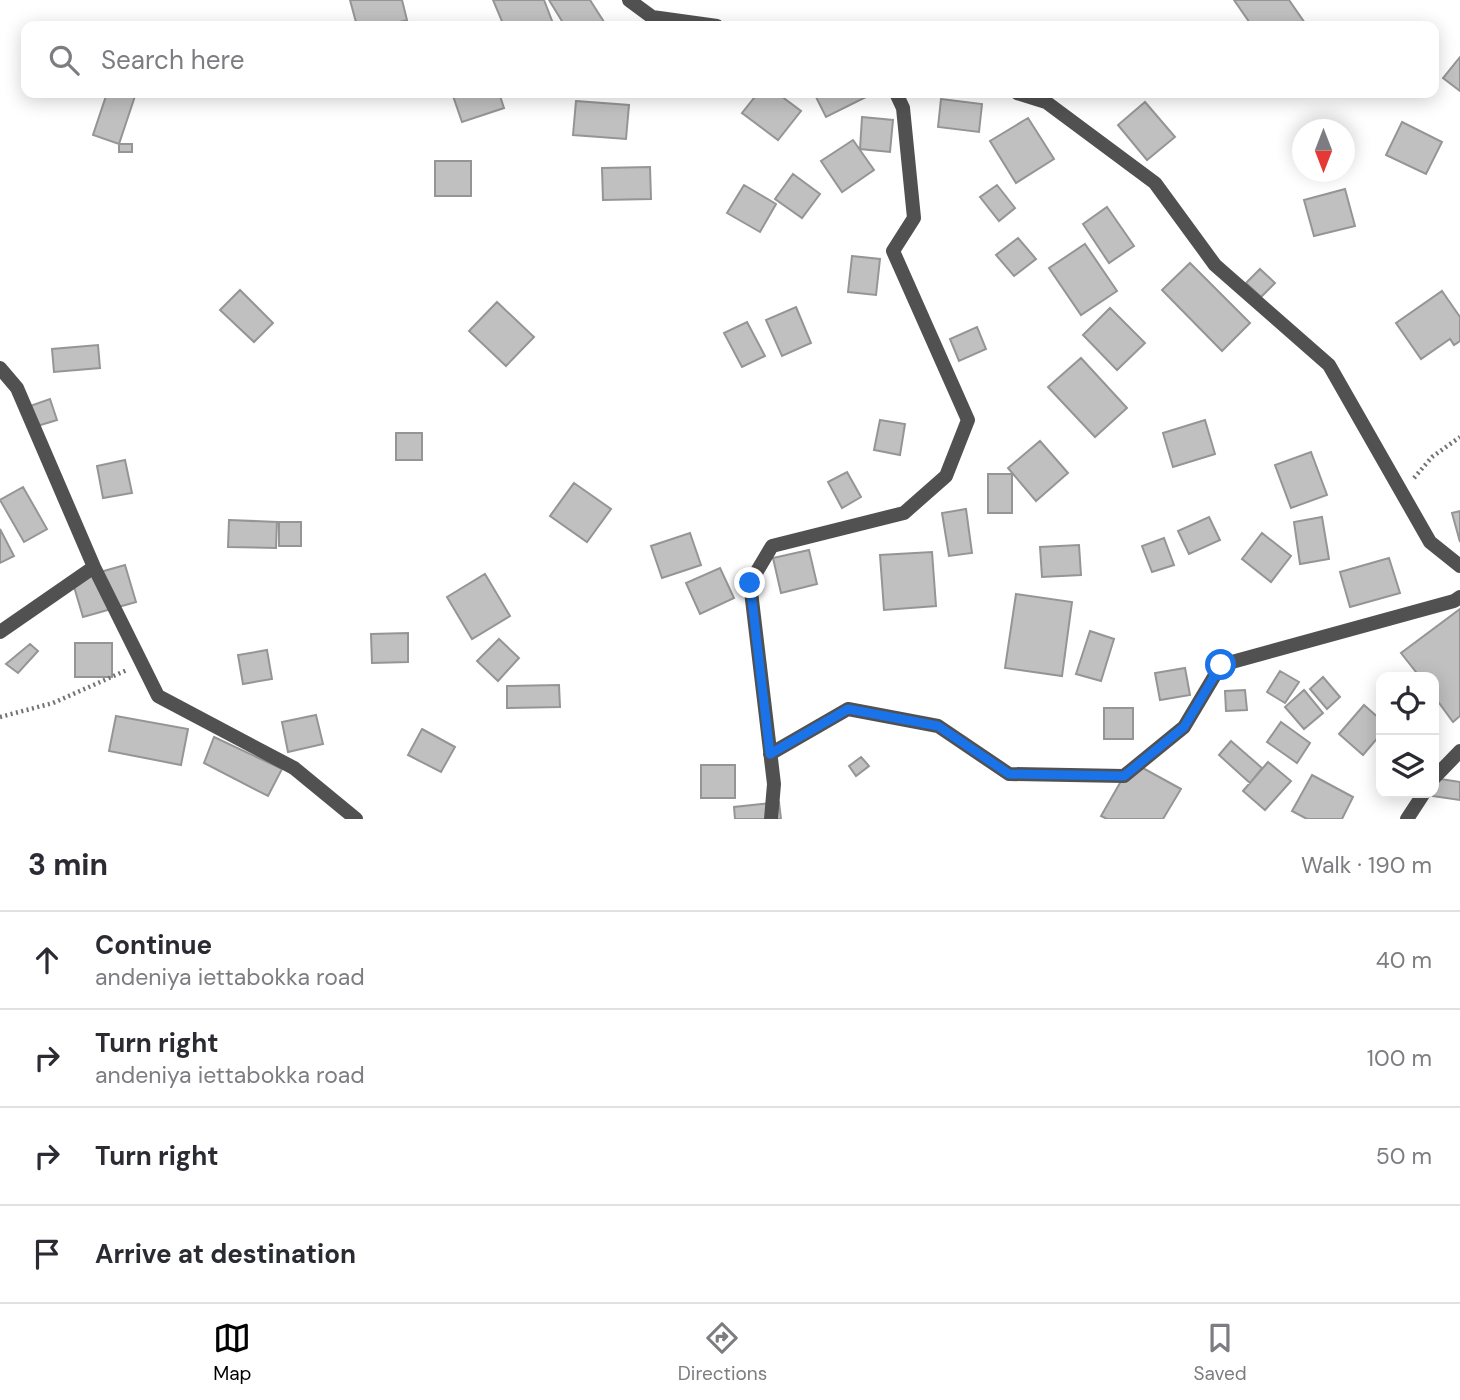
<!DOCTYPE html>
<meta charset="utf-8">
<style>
:root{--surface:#fff;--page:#f7f7f7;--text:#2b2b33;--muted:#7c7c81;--line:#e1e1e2;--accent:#000}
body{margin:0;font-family:"DM Sans",sans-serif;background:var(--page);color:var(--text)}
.controls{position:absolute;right:21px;bottom:21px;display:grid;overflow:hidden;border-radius:14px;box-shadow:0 4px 18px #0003}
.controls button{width:63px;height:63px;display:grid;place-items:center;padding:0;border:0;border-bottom:2px solid var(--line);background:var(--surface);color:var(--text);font:35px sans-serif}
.compass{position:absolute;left:1292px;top:119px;width:63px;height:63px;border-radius:50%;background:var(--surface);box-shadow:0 4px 18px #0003;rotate:180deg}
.stop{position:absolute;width:21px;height:21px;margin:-16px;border:5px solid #1a73e8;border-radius:50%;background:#fff}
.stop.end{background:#1a73e8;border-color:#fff;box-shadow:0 2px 7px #0008}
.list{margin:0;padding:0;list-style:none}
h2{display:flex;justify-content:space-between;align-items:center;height:91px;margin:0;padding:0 28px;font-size:30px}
h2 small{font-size:23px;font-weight:400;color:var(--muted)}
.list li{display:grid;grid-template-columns:46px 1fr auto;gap:21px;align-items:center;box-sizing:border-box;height:98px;padding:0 28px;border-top:2px solid var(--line)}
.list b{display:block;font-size:26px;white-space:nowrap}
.list p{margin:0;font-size:23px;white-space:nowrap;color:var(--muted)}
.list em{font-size:23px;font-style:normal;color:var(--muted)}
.icon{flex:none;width:38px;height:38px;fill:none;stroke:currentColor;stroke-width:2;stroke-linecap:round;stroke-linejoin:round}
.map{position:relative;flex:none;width:1460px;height:819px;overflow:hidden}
.search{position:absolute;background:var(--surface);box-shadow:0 4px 18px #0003;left:21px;right:21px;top:21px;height:77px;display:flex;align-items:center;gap:18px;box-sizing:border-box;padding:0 24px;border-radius:14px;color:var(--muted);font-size:26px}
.sheet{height:483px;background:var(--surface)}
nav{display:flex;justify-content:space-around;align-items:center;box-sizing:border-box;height:98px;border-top:2px solid var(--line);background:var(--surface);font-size:19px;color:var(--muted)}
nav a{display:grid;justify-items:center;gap:4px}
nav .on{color:var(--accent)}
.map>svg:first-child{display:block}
.building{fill:#c0c0c0;stroke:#959595;stroke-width:2}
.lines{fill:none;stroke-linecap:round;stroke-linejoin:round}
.path{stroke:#737373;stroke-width:4.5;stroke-dasharray:2 3.5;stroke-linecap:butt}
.street{stroke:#515151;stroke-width:14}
.route{stroke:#1a73e8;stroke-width:9}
</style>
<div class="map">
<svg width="1460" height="819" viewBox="0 0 1460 819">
<rect width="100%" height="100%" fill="#fff"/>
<path class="building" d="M350,0H402L407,20L385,26H357Z
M493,0H544L554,26H504Z
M549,0H590L606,25L565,26Z
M1234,0H1289L1307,26H1252Z
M1460,57V91L1443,78Z
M107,93H136L119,144L93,135Z
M452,93H499L504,108L462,122Z
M758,93H777L801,111L778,140L742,113Z
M814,93H869L870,95L826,117Z
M941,99L982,104L979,132L938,127Z
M576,101L629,105L626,139L573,135Z
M1145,102L1175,137L1147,160L1118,125Z
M862,117L893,120L890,152L860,149Z
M1028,118L1054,159L1016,183L990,141Z
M1402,122L1442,142L1426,174L1386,155Z
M853,140L874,170L842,192L821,161Z
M119,144H132V152H119Z
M435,161H471V196H435Z
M650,167L651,199L603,200L602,168Z
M793,174L820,194L802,218L775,199Z
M744,185L776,204L760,232L727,213Z
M997,185L1015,208L999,221L980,197Z
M1345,189L1355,226L1314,236L1304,200Z
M1107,207L1134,246L1109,263L1083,224Z
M1018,238L1036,259L1014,276L996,255Z
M1085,244L1117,291L1081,315L1049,268Z
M852,256L880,259L876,295L848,292Z
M1190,263L1250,323L1222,351L1162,290Z
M1260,269L1275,283L1261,297L1246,283Z
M240,290L273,323L254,342L220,310Z
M1442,291L1460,317V341L1454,345L1450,339L1421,359L1396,323Z
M497,302L534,337L506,366L469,331Z
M796,307L811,343L782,356L766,320Z
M1110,308L1145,343L1117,370L1083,335Z
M747,322L765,356L742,367L724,333Z
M977,327L986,349L959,361L950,339Z
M98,345L100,368L54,372L52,349Z
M1081,358L1127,408L1095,437L1048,387Z
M50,399L57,420L34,427L27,407Z
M880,420L905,424L900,455L874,450Z
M1205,420L1215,454L1173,467L1163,433Z
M396,433H422V460H396Z
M1040,441L1068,473L1036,501L1008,468Z
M1311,452L1327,495L1291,508L1275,465Z
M125,460L132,493L103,498L97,466Z
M847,472L861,497L842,508L828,482Z
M988,474H1012V513H988Z
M574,483L611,509L587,542L550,516Z
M23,487L47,529L24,542L0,500Z
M966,509L972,553L949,556L942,513Z
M1460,511V542L1452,513Z
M1209,517L1220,540L1189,554L1178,531Z
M1322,517L1329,559L1300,564L1294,522Z
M229,520L277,522L276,548L228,547Z
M279,522H301V546H279Z
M0,529L14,556L0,563Z
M690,533L701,565L662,578L651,546Z
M1262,533L1291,556L1271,582L1242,559Z
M1164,538L1174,565L1152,572L1142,546Z
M1079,545L1081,575L1042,577L1040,547Z
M809,550L817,584L781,593L773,558Z
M932,552L936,606L884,610L880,555Z
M1389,558L1400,593L1350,607L1340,572Z
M125,565L136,602L83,617L72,580Z
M720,568L734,598L700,614L686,583Z
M485,574L510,616L472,639L447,597Z
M1016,594L1072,602L1062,676L1005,668Z
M1460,609V716L1453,722L1434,696V677H1420L1401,653Z
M1090,631L1114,639L1101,681L1076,674Z
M408,633V662L372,663L371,634Z
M499,639L519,658L498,681L477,661Z
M75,643H112V677H75Z
M30,644L38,651L18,673L6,664Z
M267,650L272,679L243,684L238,655Z
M1185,668L1190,695L1160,700L1155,673Z
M1280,671L1299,682L1285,703L1267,692Z
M1323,677L1340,697L1327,709L1310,689Z
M559,685L560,707L507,708V686Z
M1245,690L1247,710L1226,711L1225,691Z
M1304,690L1323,713L1304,729L1285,707Z
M1364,705L1381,720V734L1363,755L1339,734Z
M1104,708H1133V739H1104Z
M316,715L323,744L288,752L282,722Z
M116,716L188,729L181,765L109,751Z
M1281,722L1310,743L1297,763L1267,742Z
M422,729L455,747L441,772L408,755Z
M214,737L282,769L268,796L204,763Z
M1231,741L1262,768L1250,783L1219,755Z
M861,757L869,766L856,776L849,766Z
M1132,762L1181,789L1163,819H1107L1101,816Z
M1268,762L1291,781L1265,810L1243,791Z
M701,765H735V798H701Z
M1312,775L1353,797L1342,819H1307L1292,811Z
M1434,778L1460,782V800L1412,793H1434Z
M779,802L781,819H735L734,807Z"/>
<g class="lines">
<path class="path" d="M1414,478L1432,457L1460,437
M0,717L53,703L127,670"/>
<path class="street" d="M629,0L652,17L717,26
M1017,93L1046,102L1155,183L1215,265L1329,365L1430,542L1460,566
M0,368L17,388L94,567L158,696L294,768L356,819
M0,632L94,567
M770,754L848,709L938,726L1009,774L1124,776L1184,727L1221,665L1454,601L1460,597
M1434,778L1460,751
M771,819L774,784L750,583L772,546L904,513L946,476L968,420L893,251L914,218L903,108L896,93
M1407,819L1424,793"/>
</g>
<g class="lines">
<path class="route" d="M750,583L770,754L848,709L938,726L1009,774L1124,776L1184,727L1221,665"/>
</g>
</svg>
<div class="controls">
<button><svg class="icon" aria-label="locate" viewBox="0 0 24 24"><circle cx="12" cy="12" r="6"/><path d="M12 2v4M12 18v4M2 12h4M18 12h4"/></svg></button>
<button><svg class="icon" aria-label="layers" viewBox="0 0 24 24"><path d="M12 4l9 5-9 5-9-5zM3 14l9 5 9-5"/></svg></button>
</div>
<svg class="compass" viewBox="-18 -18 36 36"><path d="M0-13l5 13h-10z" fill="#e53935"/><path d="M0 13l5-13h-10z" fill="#7c7c81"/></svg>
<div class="stop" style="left:1221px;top:665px"></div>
<div class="stop end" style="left:750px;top:583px"></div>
<div class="search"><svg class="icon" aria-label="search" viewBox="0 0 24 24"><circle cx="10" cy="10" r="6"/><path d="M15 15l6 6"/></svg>Search here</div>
</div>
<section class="sheet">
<h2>3 min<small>Walk · 190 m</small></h2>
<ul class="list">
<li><svg class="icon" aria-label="ahead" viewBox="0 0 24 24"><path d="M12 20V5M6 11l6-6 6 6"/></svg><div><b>Continue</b><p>andeniya iettabokka road</p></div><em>40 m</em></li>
<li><svg class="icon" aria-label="right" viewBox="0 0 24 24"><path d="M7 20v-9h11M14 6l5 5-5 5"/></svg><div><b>Turn right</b><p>andeniya iettabokka road</p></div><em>100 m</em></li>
<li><svg class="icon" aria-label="right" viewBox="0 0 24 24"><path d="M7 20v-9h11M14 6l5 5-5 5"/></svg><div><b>Turn right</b></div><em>50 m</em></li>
<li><svg class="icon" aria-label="arrive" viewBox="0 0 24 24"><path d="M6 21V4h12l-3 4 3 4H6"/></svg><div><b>Arrive at destination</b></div></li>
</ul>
</section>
<nav>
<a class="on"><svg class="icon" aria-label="map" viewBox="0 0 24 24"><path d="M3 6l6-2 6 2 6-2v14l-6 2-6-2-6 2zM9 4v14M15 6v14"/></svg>Map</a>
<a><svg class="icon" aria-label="directions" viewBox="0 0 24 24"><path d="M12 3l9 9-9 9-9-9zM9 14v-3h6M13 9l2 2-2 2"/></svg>Directions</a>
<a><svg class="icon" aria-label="saved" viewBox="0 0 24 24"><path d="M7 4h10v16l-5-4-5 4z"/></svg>Saved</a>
</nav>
